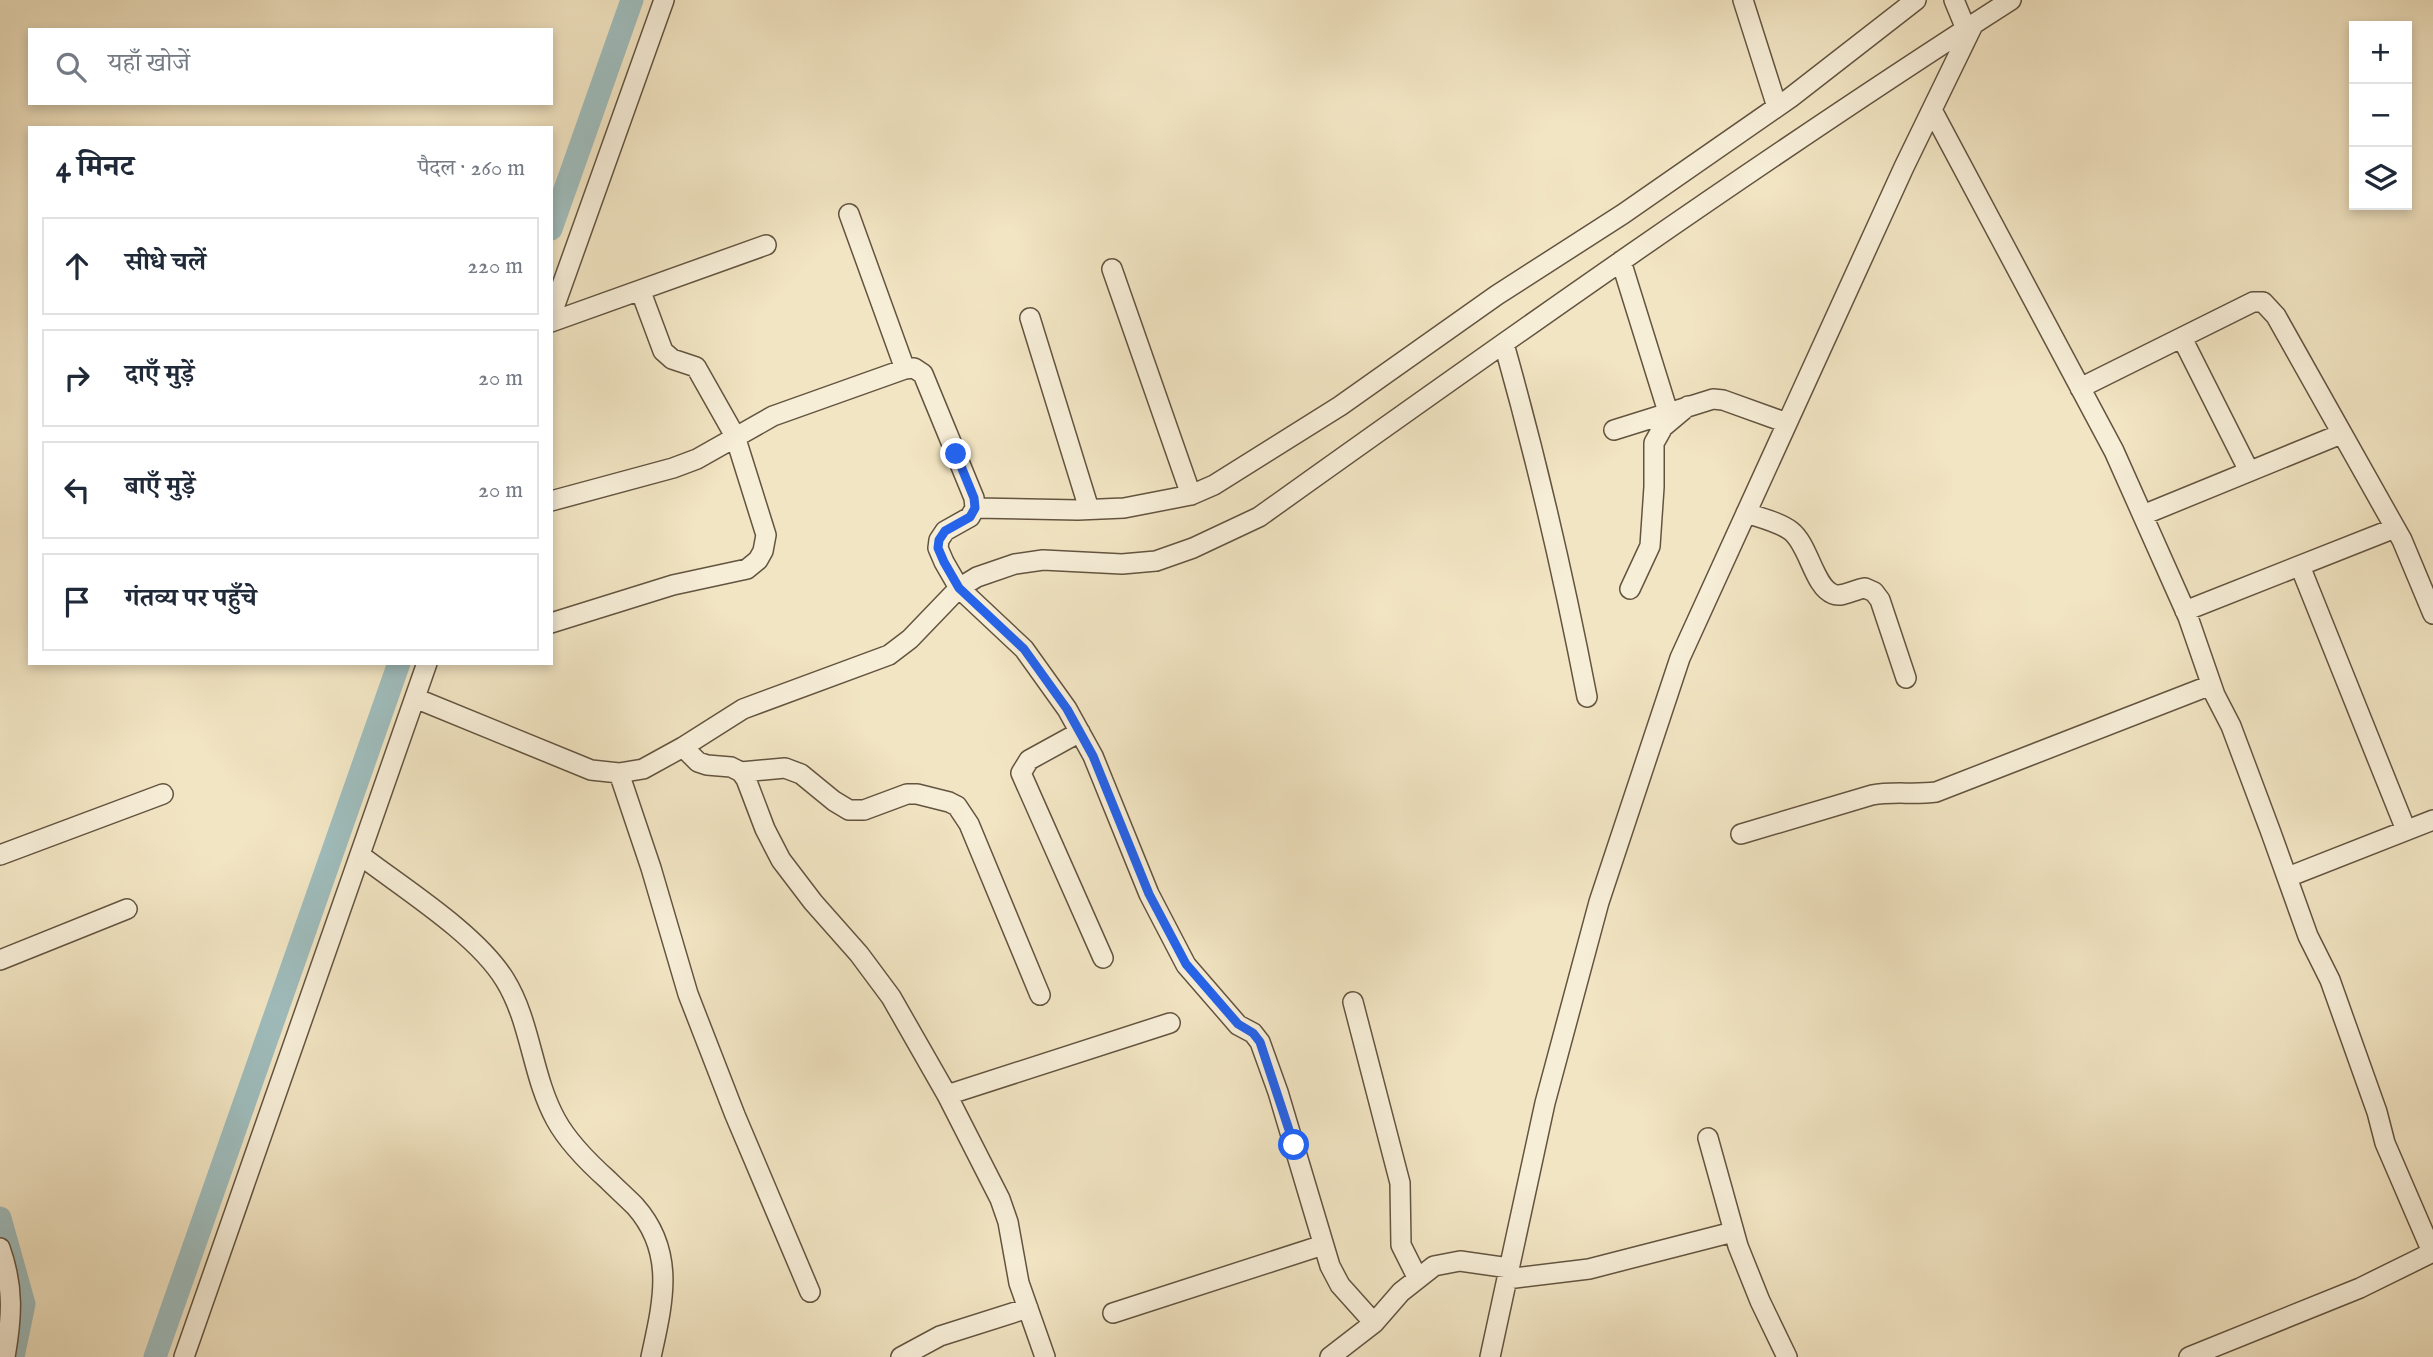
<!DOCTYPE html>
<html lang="hi">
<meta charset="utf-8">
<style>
:root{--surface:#fff;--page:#f2f2f3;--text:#1f2937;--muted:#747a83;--line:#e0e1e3}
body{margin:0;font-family:"IM FELL English","Noto Serif Devanagari",serif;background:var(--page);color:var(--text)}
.controls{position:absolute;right:21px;top:21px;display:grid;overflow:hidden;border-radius:0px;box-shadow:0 4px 10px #0003}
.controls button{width:63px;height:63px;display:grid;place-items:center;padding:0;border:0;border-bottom:2px solid var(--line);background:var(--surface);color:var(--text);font:35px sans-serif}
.stop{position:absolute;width:21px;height:21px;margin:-16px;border:5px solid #2563eb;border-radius:50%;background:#fff}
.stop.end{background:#2563eb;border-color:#fff;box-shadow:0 2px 7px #0008}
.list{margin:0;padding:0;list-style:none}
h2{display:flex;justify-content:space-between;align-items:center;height:91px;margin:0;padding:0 28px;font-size:30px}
h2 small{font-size:23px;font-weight:400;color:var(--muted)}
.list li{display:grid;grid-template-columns:46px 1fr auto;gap:21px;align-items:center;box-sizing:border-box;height:98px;margin:0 14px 14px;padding:0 14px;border:2px solid var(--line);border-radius:0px}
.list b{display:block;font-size:26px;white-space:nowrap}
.list em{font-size:23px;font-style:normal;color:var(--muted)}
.icon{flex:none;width:38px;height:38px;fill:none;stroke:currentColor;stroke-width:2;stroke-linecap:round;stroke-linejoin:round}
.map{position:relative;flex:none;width:2433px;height:1357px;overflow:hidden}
.search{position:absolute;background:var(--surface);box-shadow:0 4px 10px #0003;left:28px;top:28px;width:525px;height:77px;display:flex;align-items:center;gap:18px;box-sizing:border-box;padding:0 24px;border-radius:0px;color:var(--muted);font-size:26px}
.panel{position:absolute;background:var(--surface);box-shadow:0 4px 10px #0003;left:28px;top:126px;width:525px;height:539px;border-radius:0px}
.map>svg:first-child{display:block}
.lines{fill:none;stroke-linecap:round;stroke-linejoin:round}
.canal{stroke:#9fbdbd;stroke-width:23}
.street-casing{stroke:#635440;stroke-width:22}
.street{stroke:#f7eed8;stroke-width:19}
.route{stroke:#2563eb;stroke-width:9}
</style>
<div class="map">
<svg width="2433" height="1357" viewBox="0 0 2433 1357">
<rect width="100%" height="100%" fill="#f2e5c3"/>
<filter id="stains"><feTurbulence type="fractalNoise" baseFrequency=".00286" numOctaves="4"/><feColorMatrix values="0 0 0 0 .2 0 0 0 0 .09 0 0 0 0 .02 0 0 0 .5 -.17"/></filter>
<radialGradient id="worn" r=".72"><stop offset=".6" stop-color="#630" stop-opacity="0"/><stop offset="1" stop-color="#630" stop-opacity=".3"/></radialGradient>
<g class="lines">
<path class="canal" d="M551,229L632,0
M0,1218L24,1304L13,1357
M155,1357L399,663"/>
<defs>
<path id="street" d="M1743,0L1777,107
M1954,0L1966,29
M1932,110L2114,451L2188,617L2215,695L2231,726L2270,830L2308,936L2330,980L2377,1112L2385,1143L2432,1252
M849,214L905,369
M1621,261L1668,412
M1112,269L1191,495
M551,316L664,0
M1030,318L1089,509
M551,322L766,245
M2182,338L2249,471
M1504,344C1537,461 1564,578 1587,697
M2080,388L2253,302H2263L2276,316L2402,540L2433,614
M1614,430L1713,399L1723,400L1787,423
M551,501L673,468L697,459L773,416L905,369L914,368L923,374L974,498L975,508L970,517L945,531L939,540L938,548L944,562L959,588L1024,649L1067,709L1093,756L1149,894L1186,965L1238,1025L1253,1033L1260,1042L1278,1092L1330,1266L1340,1285L1374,1323
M975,508L1078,510L1124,508L1191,495L1214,485L1340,406L1497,295L1623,214L1790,98L1916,0
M1746,513C1761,518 1779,522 1791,531C1809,545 1814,587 1833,594C1842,598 1855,589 1865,588L1874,592L1880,600L1906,678
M2143,515L2341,434
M2300,566L2406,830
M1630,589L1650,546L1654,487V443L1663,427L1688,406
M2185,611L2395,528
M551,623L673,585L747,569L758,560L763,551L766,535L735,436L696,367L672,359L663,351L641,292
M415,698L591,770L619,773L643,769L683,747L743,709L889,655L910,639L959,588L977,577L1015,564L1043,560L1122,564L1156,561L1193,548L1259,517C1507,340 1755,164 2011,0
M1080,732L1029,760L1021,773L1103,958
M683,747L698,762L707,765L731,767L741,772L746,779L765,829L781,860L813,902L859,954L891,997L947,1095L1000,1199L1008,1222L1019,1283L1045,1357
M741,772L785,768L801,774L834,801L849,810H864L907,794H917L949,802L957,806L969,824L1040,995
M619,773L651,868L688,994L735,1115L810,1292
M1741,834L1872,795C1893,791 1914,795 1936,792L2211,685
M0,855L163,794
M360,855C403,888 477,934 505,980C531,1022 532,1077 556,1120C568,1142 589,1163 608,1180C617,1189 626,1197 635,1206C676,1252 663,1302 651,1357
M2288,877L2433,820
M0,960L127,909
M1353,1002L1400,1183L1401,1245L1417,1277
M947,1095L1170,1023
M1708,1138L1738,1246L1760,1301L1787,1357
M0,1248C14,1287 12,1317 5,1357
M1507,1279L1589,1269L1733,1232
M1113,1313L1323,1245
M184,1357L427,663
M901,1357L940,1336L1028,1308
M1330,1357L1374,1323L1401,1292L1434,1266L1460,1261L1509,1268
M1490,1357L1545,1103L1599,902L1680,658L1904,167L1973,25
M2189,1357L2360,1288L2433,1252"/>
</defs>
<use href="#street" class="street-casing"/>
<use href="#street" class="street"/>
</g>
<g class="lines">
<path class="route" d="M956,454L974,498L975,508L970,517L945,531L939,540L938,548L944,562L959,588L1024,649L1067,709L1093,756L1149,894L1186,964L1238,1024L1253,1033L1260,1042L1294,1145"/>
</g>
<rect width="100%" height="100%" filter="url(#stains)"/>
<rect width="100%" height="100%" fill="url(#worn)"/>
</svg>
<div class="controls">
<button>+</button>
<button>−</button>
<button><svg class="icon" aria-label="layers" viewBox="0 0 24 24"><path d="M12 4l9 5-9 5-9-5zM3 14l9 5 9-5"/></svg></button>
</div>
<div class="stop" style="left:1294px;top:1145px"></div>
<div class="stop end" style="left:956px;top:454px"></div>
<div class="search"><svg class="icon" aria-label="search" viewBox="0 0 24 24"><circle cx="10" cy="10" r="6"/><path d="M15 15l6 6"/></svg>यहाँ खोजें</div>
<section class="panel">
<h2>4 मिनट<small>पैदल · 260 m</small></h2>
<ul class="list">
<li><svg class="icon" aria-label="ahead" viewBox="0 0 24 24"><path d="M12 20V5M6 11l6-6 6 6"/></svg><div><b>सीधे चलें</b></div><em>220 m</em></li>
<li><svg class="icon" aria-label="right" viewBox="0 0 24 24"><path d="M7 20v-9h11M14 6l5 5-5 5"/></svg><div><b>दाएँ मुड़ें</b></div><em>20 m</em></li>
<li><svg class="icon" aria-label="left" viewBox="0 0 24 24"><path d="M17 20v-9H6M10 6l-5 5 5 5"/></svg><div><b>बाएँ मुड़ें</b></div><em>20 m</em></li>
<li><svg class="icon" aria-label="arrive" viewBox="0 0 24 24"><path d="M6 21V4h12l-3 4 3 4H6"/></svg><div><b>गंतव्य पर पहुँचे</b></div></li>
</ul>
</section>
</div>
